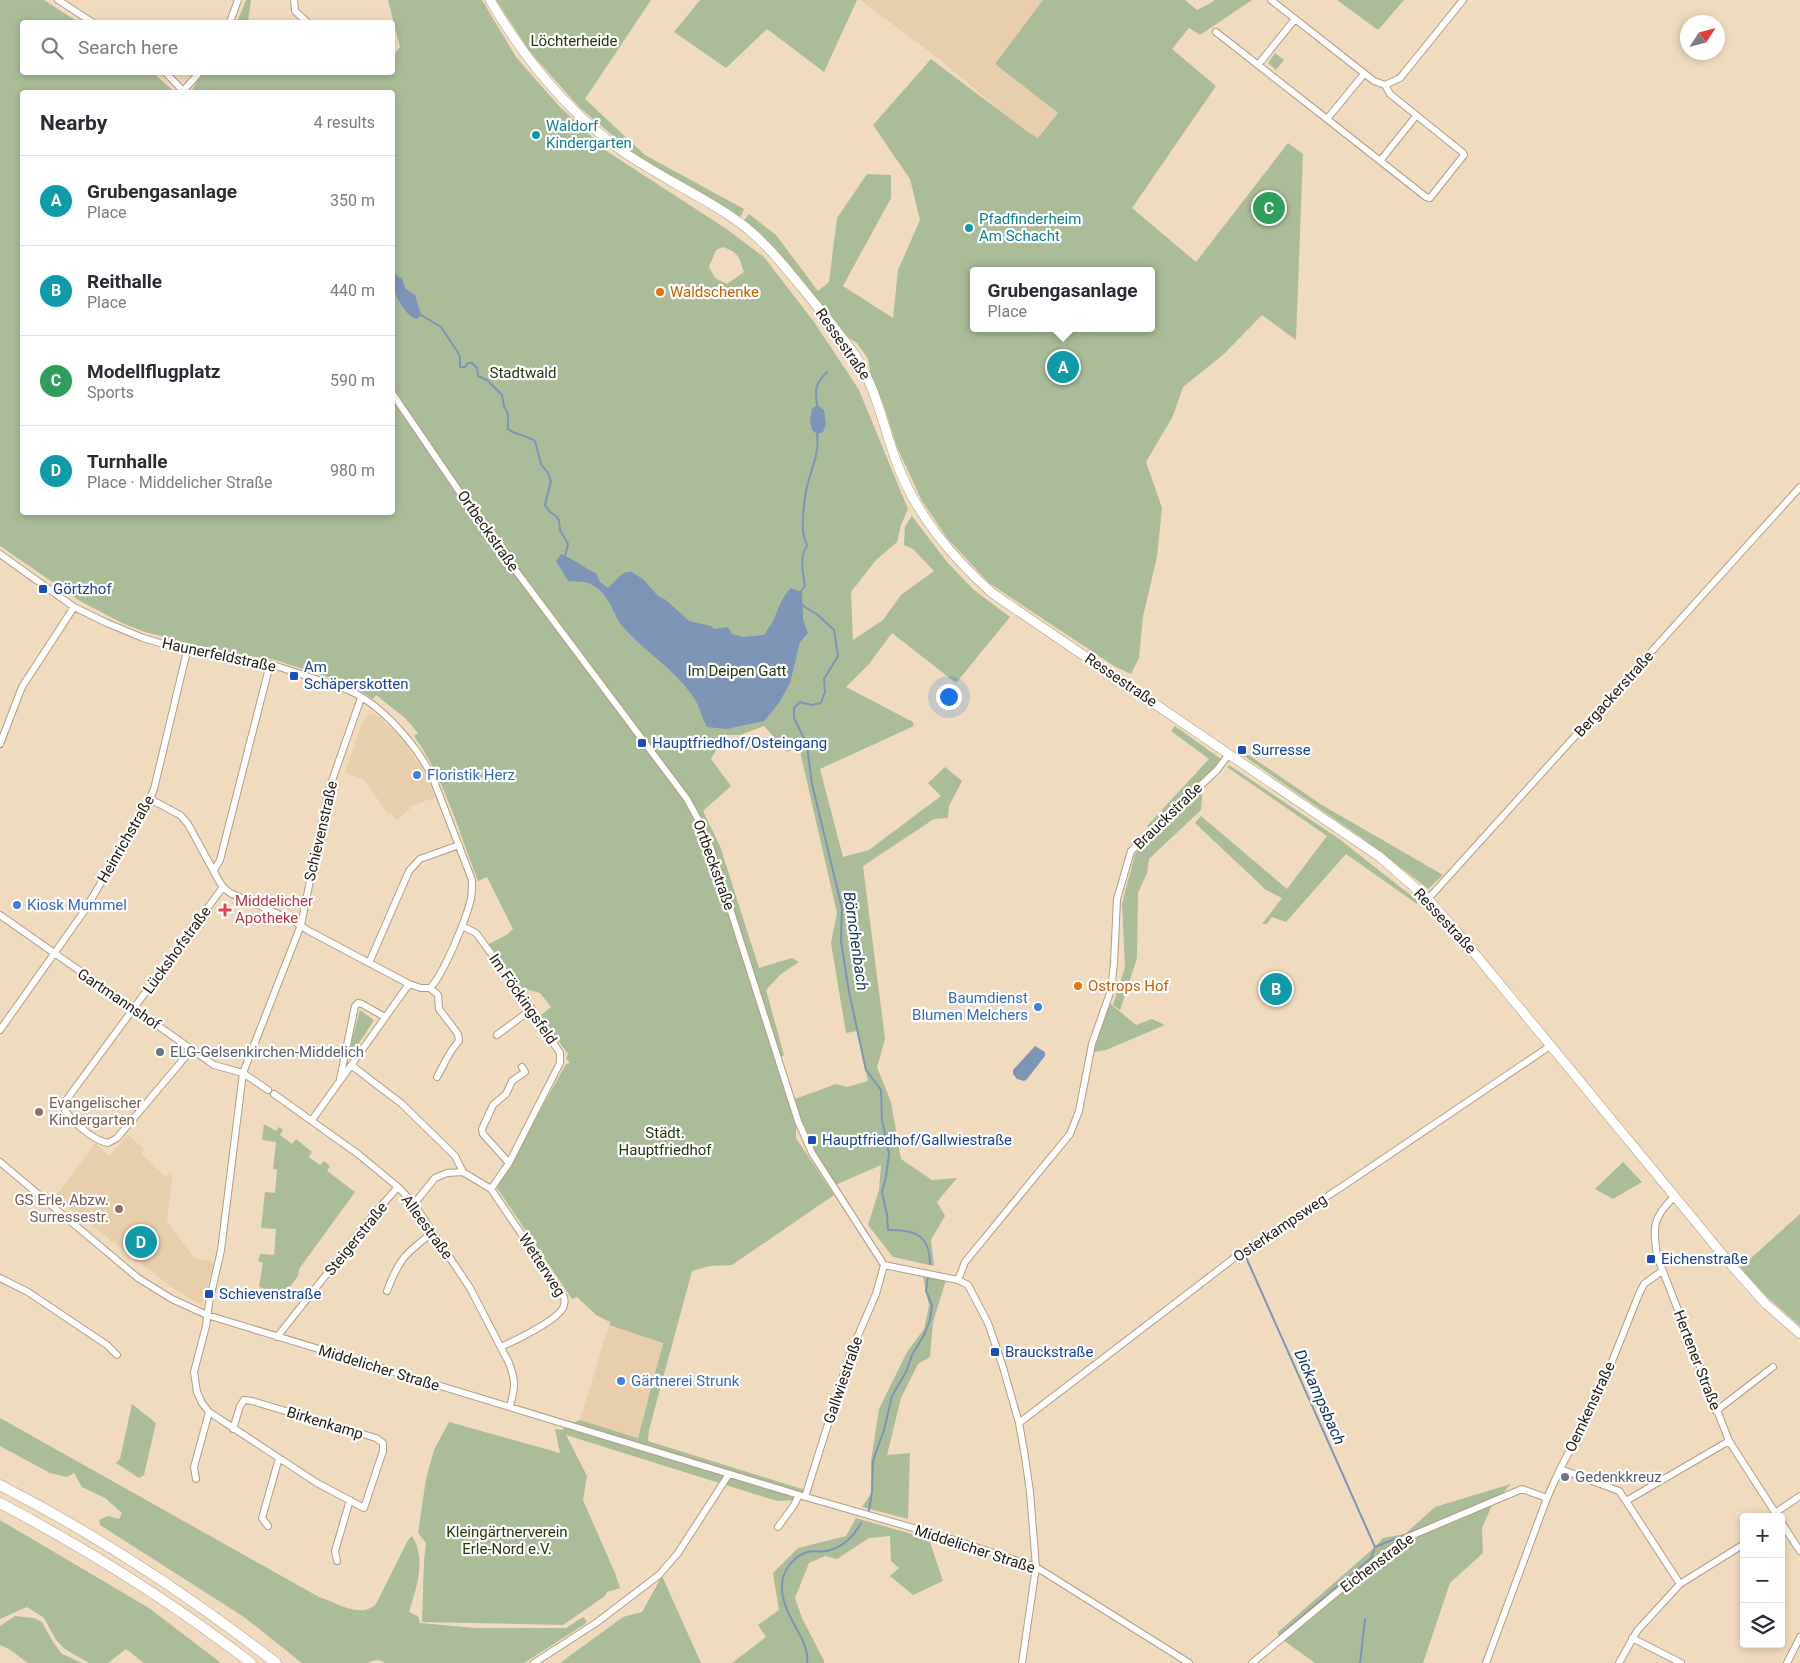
<!DOCTYPE html>
<meta charset="utf-8">
<style>
:root{--surface:#fff;--page:#f7f7f7;--text:#2b2b33;--muted:#7c7c81;--line:#e1e1e2;--accent:#b45309}
body{margin:0;font-family:Roboto,sans-serif;background:var(--page);color:var(--text)}
.controls{position:absolute;right:15px;bottom:15px;display:grid;overflow:hidden;border-radius:5px;box-shadow:0 2px 8px #0003}
.controls button{width:45px;height:45px;display:grid;place-items:center;padding:0;border:0;border-bottom:1px solid var(--line);background:var(--surface);color:var(--text);font:25px sans-serif}
.compass{position:absolute;left:1680px;top:15px;width:45px;height:45px;border-radius:50%;background:var(--surface);box-shadow:0 2px 8px #0003;rotate:54deg}
.you{position:absolute;left:948px;top:696px;width:18px;height:18px;margin:-12px;border:4px solid #fff;border-radius:50%;background:#1a73e8;box-shadow:0 0 0 8px #1a73e833}
.badge{display:grid;place-items:center;width:32px;height:32px;border-radius:50%;background:var(--accent);color:#fff;font-size:16px;font-weight:700}
.pin{position:absolute;translate:-50% -50%;border:2px solid #fff;box-shadow:0 1px 5px #0006}
.popup{position:absolute;left:970px;top:267px;width:185px;height:65px;box-sizing:border-box;display:grid;place-content:center;border-radius:5px;background:var(--surface);filter:drop-shadow(0 1px 4px #0005);font-size:16px;white-space:nowrap;color:var(--muted)}
.popup b{font-size:19px;color:var(--text)}
.popup::after{content:'';position:absolute;left:50%;top:100%;margin-left:-10px;border:10px solid transparent;border-top-color:var(--surface)}
.list{margin:0;padding:0;list-style:none}
h2{display:flex;justify-content:space-between;align-items:center;height:65px;margin:0;padding:0 20px;font-size:21px}
h2 small{font-size:16px;font-weight:400;color:var(--muted)}
.list li{display:grid;grid-template-columns:32px 1fr auto;gap:15px;align-items:center;box-sizing:border-box;height:90px;padding:0 20px;border-top:1px solid var(--line)}
.list b{display:block;font-size:19px;white-space:nowrap}
.list p{margin:0;font-size:16px;white-space:nowrap;color:var(--muted)}
.list em{font-size:16px;font-style:normal;color:var(--muted)}
.icon{flex:none;width:28px;height:28px;fill:none;stroke:currentColor;stroke-width:2;stroke-linecap:round;stroke-linejoin:round}
.map{position:relative;flex:none;width:1800px;height:1663px;overflow:hidden}
.search{position:absolute;background:var(--surface);box-shadow:0 2px 8px #0003;left:20px;top:20px;width:375px;height:55px;display:flex;align-items:center;gap:12px;box-sizing:border-box;padding:0 18px;border-radius:5px;color:var(--muted);font-size:19px}
.panel{position:absolute;background:var(--surface);box-shadow:0 2px 8px #0003;left:20px;top:90px;width:375px;height:425px;border-radius:5px}
.map>svg:first-child{display:block}
.built{fill:#e8ceaa}
.green{fill:#abbc98;fill-rule:evenodd}
.water{fill:#7c95b7}
.lines{fill:none;stroke-linecap:round;stroke-linejoin:round}
.stream{stroke:#7c95b7;stroke-width:2}
.minor-casing{stroke:#b39e82;stroke-width:8}
.major-casing{stroke:#b39e82;stroke-width:10}
.highway-casing{stroke:#b39e82;stroke-width:11}
.minor{stroke:#fff;stroke-width:6}
.major{stroke:#fff;stroke-width:9}
.highway{stroke:#fff;stroke-width:10}
.culture-dot{fill:#0f9aa8;stroke:#fff;stroke-width:2}
.food-dot{fill:#e8710a;stroke:#fff;stroke-width:2}
.transit-dot{fill:#1a4fb4;stroke:#fff;stroke-width:2}
.shop-dot{fill:#3f7fe0;stroke:#fff;stroke-width:2}
.health-dot{fill:#e0444e;stroke:#fff;stroke-width:2}
.worship-dot{fill:#6b7280;stroke:#fff;stroke-width:2}
.education-dot{fill:#8d6e63;stroke:#fff;stroke-width:2}
.labels{text-anchor:middle;dominant-baseline:central;stroke-width:4.5;stroke-linejoin:round;paint-order:stroke}
.park-label{font-size:15px;fill:#27380c;stroke:#fff}
.culture-label{font-size:15px;fill:#0d838f;stroke:#fff;text-anchor:start}
.food-label{font-size:15px;fill:#c56008;stroke:#fff;text-anchor:start}
.street-label{font-size:15px;fill:#241d12;stroke:#fff}
.transit-label{font-size:15px;fill:#164399;stroke:#fff;text-anchor:start}
.shop-label{font-size:15px;fill:#366cbe;stroke:#fff;text-anchor:start}
.health-label{font-size:15px;fill:#be3a42;stroke:#fff;text-anchor:start}
.worship-label{font-size:15px;fill:#5b616d;stroke:#fff;text-anchor:start}
.education-label{font-size:15px;fill:#785e54;stroke:#fff;text-anchor:start}
.water-label{font-size:16px;font-style:italic;fill:#0f335f;stroke:#fff}
</style>
<div class="map">
<svg width="1800" height="1663" viewBox="0 0 1800 1663">
<rect width="100%" height="100%" fill="#f0dbbe"/>
<path class="built" d="M860,0H1043L995,64L1058,113L1038,138L1016,124L938,58Z
M368,715L373,714L378,716L403,740L421,766L436,797L409,807L410,809L396,820L391,813L388,814L363,779L345,773L363,720Z
M128,1135L144,1149L141,1154L166,1177L170,1172L172,1180L167,1221L194,1258L214,1262L202,1305L177,1291L55,1197L95,1143L109,1156Z
M609,1325L663,1343L638,1438L580,1420Z"/>
<path class="green" d="M0,0H44L78,22H22V72L153,73L175,92H22V512H392L393,396L489,538L691,802L648,741L492,535L393,390L392,92H191L202,73L392,72L393,56L400,47L388,0H482L516,57L559,106L608,152L725,228L764,257L814,322L859,390L908,509L901,525L897,542L876,560L851,592L853,640L883,620L901,595L934,571L913,549L904,545L905,526L912,516L947,562L974,590L1010,617L956,683L892,633L869,664L846,687L913,722L914,726L820,769L843,857L869,850L941,796L928,783L945,767L962,781L949,806L948,818L934,819L863,866L885,1039L877,1067L891,1102L901,1159L932,1180L957,1178L937,1202L945,1216L931,1240L934,1266L893,1257L868,1225L879,1190L881,1165L833,1186L812,1153L792,1100L836,1084L847,1087L868,1081L857,1031L846,1033L831,943L837,913L799,747L787,752L764,726L740,735H725L711,759L731,786L703,811L720,846L759,968L792,958L799,962L781,974L766,990L784,1055L776,1060L796,1122V1138L834,1195L732,1265L710,1266L692,1271L649,1430L648,1441L805,1490L797,1500L777,1501L566,1435L587,1476L583,1500L615,1573L620,1588L607,1592L605,1596L563,1625L422,1622L424,1561L426,1543L418,1533L426,1479L434,1450L449,1422L560,1453L555,1429L562,1430L566,1426L580,1420L638,1438L663,1343L609,1325L610,1322L596,1315L577,1297L572,1299L497,1188L566,1064L570,1063L566,1058L568,1054L540,1016L551,1007L540,993L522,988L489,944L508,934L513,929L487,877L478,881C459,832 445,780 414,736L418,733L405,718L376,695L373,699L349,684L272,659L225,653L145,632L122,623L80,601L0,546ZM723,247C738,252 739,257 744,272L727,284L715,278L709,267L716,250Z
M246,0H251L248,22H237Z
M496,0H651L585,99L645,155L744,209L740,218L642,160L579,107L530,52Z
M700,0H857L824,72L767,29L726,68L674,32Z
M1043,0H1185L1197,10L1211,3L1214,0H1252L1200,35L1189,28L1172,49L1216,86L1132,208L1196,262L1288,143L1303,154L1296,340L1262,315L1224,354L1183,387L1173,416L1146,462L1162,508L1157,557L1143,616L1139,658L1131,674L1114,666L989,583L947,538L922,501L897,447L885,409L871,376L868,359L857,343L844,335L773,247L744,220L749,214L776,235L818,291L829,282L837,218L867,174L891,175V198L843,286L893,318L898,270L920,220L910,179L873,125L931,59L1028,132L1038,138L1058,113L995,64ZM974,271H1152V328H974Z
M1337,0H1404L1378,30Z
M1275,53L1284,60L1276,70L1268,63Z
M1175,726L1221,759L1203,781L1201,810L1149,859L1147,873L1138,893L1137,958L1120,1010L1113,1005L1125,967L1122,904L1135,854L1154,834L1147,826L1209,759L1171,731Z
M1237,747L1322,805L1443,875L1428,889L1365,840L1238,752Z
M1229,765L1338,838L1418,901L1417,904L1346,854L1286,922L1272,917L1267,924H1262L1282,898L1266,890L1195,823L1201,816L1287,889L1327,836L1227,767Z
M1107,1001L1136,1025L1152,1019L1165,1025L1106,1050L1090,1053Z
M360,1010L374,1020L352,1054L347,1058Z
M264,1124L276,1131L279,1127L283,1130L280,1135L292,1144L296,1139L312,1152L309,1157L320,1165L324,1161L330,1166L327,1171L355,1192L299,1269L298,1276L280,1301L266,1298L268,1290L259,1287L263,1263L258,1261L260,1254L274,1255L276,1229L261,1228L265,1192L275,1193L277,1170L273,1169L276,1142L262,1140Z
M1623,1162L1642,1182L1613,1199L1595,1189Z
M1800,1214V1326L1767,1297L1740,1268Z
M922,1272L947,1277L933,1322L930,1357L918,1364L901,1398L887,1455L910,1453L908,1519L862,1507L871,1494V1461L879,1409L907,1352L924,1329L929,1306Z
M132,1404L156,1423L144,1475L139,1478L116,1463L120,1459Z
M0,1418L319,1597C337,1603 361,1619 376,1604L408,1540L412,1536C427,1559 416,1589 409,1612L418,1616L420,1623L476,1628H566L583,1617L587,1621L585,1624L524,1663H385C380,1659 373,1660 368,1663H302L244,1617L100,1525L99,1520L108,1516L119,1519L122,1513L105,1498L82,1487L74,1473L67,1477L50,1473L0,1446Z
M1511,1484L1492,1505L1482,1528L1483,1553L1450,1583L1423,1663H1315L1283,1640L1277,1633L1375,1547L1383,1538L1405,1534L1435,1507Z
M856,1518L929,1539L943,1581L913,1595L890,1576L899,1568L891,1561L890,1536L869,1538L837,1559L825,1556L809,1563L795,1598L802,1618L824,1661V1663H732L766,1637L758,1625L779,1610L773,1573L798,1548L846,1536Z
M0,1520L149,1608L221,1663H144L126,1649L108,1663H89L65,1649L56,1640L44,1618L27,1607L0,1619Z
M662,1576L701,1663H560L623,1617L642,1612Z
M15,1616L34,1618L42,1622L53,1642L62,1654L82,1663H28L9,1649L0,1645V1626Z"/>
<path class="water" d="M396,276L402,278L405,288L415,295L421,315L417,319C407,317 398,300 394,291C392,287 393,283 393,279Z
M817,405L824,410L826,424L823,432L817,434L812,430L810,421L812,409Z
M561,554C574,559 584,568 596,573L600,582L608,588L621,575L626,572H632L644,580L658,596L666,600L689,621L711,626L714,629L728,627L732,634L743,637L764,635C767,630 771,625 773,621C779,608 781,598 791,588L799,591L802,590L803,619L808,633L800,642L790,683L779,703L764,721L727,729L707,727C702,718 700,707 694,698C676,670 645,652 623,627C611,612 611,595 591,584C586,581 575,582 568,581L556,561Z
M1035,1046L1045,1052V1056L1027,1079L1024,1081L1017,1079L1013,1074V1070Z"/>
<g class="lines">
<path class="stream" d="M392,270L396,276
M421,315L441,327L457,351L460,357V367H465L468,363H472L477,368L478,376L487,380L502,395L504,406L508,414V429C516,435 526,435 535,441L541,464L548,473L551,481L545,505L550,512L555,515L559,520L560,530L568,544L565,556
M817,405C815,389 815,384 827,372
M802,590L805,586C803,575 799,556 807,546C806,541 803,536 803,531C802,519 804,504 806,491C810,471 820,455 817,434
M802,605L818,615L834,630L838,656L824,679L825,692L821,703L811,705L800,702L794,708V718L807,745L812,784L842,908L841,941L849,992L866,1070L881,1090L882,1120L889,1154L886,1177L882,1192L887,1215L888,1230C914,1229 930,1235 930,1264
M1245,1255L1375,1547
M869,1510L872,1492L873,1461L884,1430L892,1396L906,1372L912,1355L924,1335L930,1320L932,1305L926,1291L928,1275
M1284,1632L1371,1558L1375,1547L1427,1526
M807,1663C811,1641 782,1616 782,1588C781,1573 792,1557 807,1552C814,1550 822,1553 830,1550C844,1546 854,1536 861,1523
M1360,1663L1365,1619"/>
<defs>
<path id="minor" d="M58,0L92,22
M294,0L295,11L307,22
M1271,0L1374,81L1385,85L1400,78L1463,0
M230,22L238,0
M1216,32L1327,119L1364,74
M1258,65L1295,19
M165,72L184,92
M183,91L200,72
M1327,119L1426,197L1430,198L1464,155L1462,152L1390,94L1385,85
M1380,161L1416,116
M392,393L489,535L687,799L699,821L711,849L798,1121L812,1153L884,1265
M0,554L74,607L107,623L143,638L187,651L270,664L343,688C379,701 415,743 432,776L472,880C472,886 472,893 471,899C466,919 444,974 430,988H421L409,984L309,931L292,920L230,893L223,887L219,881L188,824L180,815L150,799
M0,744L22,687L74,607
M214,870L220,860L270,664
M1428,899L1800,487
M0,915L214,1065L243,1073L268,1090
M462,926L476,933L532,1009L537,1019L560,1053V1063L509,1163L491,1189
M369,963L409,871L420,859L459,845
M430,988L438,995L439,1009L458,1034L459,1041C449,1051 444,1065 437,1077
M0,1030L85,910L150,799L154,789L187,651
M497,1035L532,1009
M192,1049L117,1138L108,1143C92,1140 76,1124 65,1111L67,1099L223,887
M351,1065L402,1104L455,1156L463,1172
M340,1079L355,1006L358,1003L362,1004L385,1017
M274,1094L358,1154L398,1187L414,1204L470,1288L509,1363C516,1381 515,1388 510,1406
M312,1120L409,984
M0,1162L138,1278L172,1299L207,1315L799,1495L948,1538L1036,1567L1189,1663
M509,1163L483,1134L482,1129L493,1105L506,1094L512,1081L525,1072L522,1067
M1674,1197C1652,1218 1653,1227 1657,1256L1729,1441L1778,1517
M414,1204L435,1178L447,1173L463,1172L491,1189L564,1297C565,1301 565,1304 563,1308C555,1322 516,1340 501,1347
M884,1265L958,1280L968,1285L988,1323L1002,1364L1019,1423L1025,1457L1030,1492L1036,1567L1022,1663
M0,1278L28,1292L107,1345L117,1355
M958,1280L965,1262L1070,1134L1079,1111L1092,1044L1111,990L1114,963L1117,899L1131,851L1217,770L1229,754
M387,1291C399,1259 405,1254 432,1233
M277,1337L374,1214L398,1187
M1716,1411L1773,1367
M1019,1423L1242,1252L1346,1184L1550,1046
M233,1429L240,1406L244,1400L252,1401L376,1438L383,1443V1451L364,1508L317,1483L209,1412L202,1403L197,1392L194,1372L206,1326L209,1303L221,1250L243,1073L301,925L328,792L361,698
M1560,1469L1619,1491L1626,1501L1729,1441
M196,1479L194,1467L209,1412
M805,1497L850,1354L876,1294L884,1265
M1626,1501L1680,1584
M1775,1513L1800,1496
M1781,1522L1800,1551
M268,1526L262,1518L279,1458
M778,1527L794,1505L799,1495
M337,1561L335,1551L350,1500
M1632,1638L1681,1663
M534,1663L596,1623L659,1575L678,1553L729,1474
M1252,1663L1377,1559L1406,1538L1522,1489L1547,1498
M1486,1663L1547,1498L1560,1469L1597,1399L1639,1294L1644,1284L1662,1271
M1619,1663L1637,1631L1680,1584L1744,1544
M1787,1663L1800,1637"/>
<path id="major" d="M490,0C522,55 563,106 614,145C656,177 708,197 749,230C769,247 786,268 803,289C819,308 835,328 850,348C877,385 882,425 898,466C918,517 952,557 992,593L1380,857L1428,899L1457,932L1732,1266L1766,1304L1800,1334"/>
<path id="highway" d="M0,1485C97,1535 190,1596 276,1663
M0,1503C87,1549 173,1603 251,1663"/>
</defs>
<use href="#minor" class="minor-casing"/>
<use href="#major" class="major-casing"/>
<use href="#highway" class="highway-casing"/>
<use href="#minor" class="minor"/>
<use href="#major" class="major"/>
<use href="#highway" class="highway"/>
</g>
<g class="culture-dot">
<circle cx="536" cy="135" r="5"/>
<circle cx="969" cy="228" r="5"/>
</g>
<g class="food-dot">
<circle cx="660" cy="292" r="5"/>
<circle cx="1078" cy="986" r="5"/>
</g>
<g class="transit-dot">
<rect x="38" y="584" width="10" height="10" rx="2.5"/>
<rect x="289" y="671" width="10" height="10" rx="2.5"/>
<rect x="637" y="738" width="10" height="10" rx="2.5"/>
<rect x="1237" y="745" width="10" height="10" rx="2.5"/>
<rect x="807" y="1135" width="10" height="10" rx="2.5"/>
<rect x="1646" y="1254" width="10" height="10" rx="2.5"/>
<rect x="204" y="1289" width="10" height="10" rx="2.5"/>
<rect x="990" y="1347" width="10" height="10" rx="2.5"/>
</g>
<g class="shop-dot">
<circle cx="417" cy="775" r="5"/>
<circle cx="17" cy="905" r="5"/>
<circle cx="1038" cy="1007" r="5"/>
<circle cx="621" cy="1381" r="5"/>
</g>
<path class="health-dot" d="M222.5 902.5h5v5h5v5h-5v5h-5v-5h-5v-5h5z"/>
<g class="worship-dot">
<circle cx="160" cy="1052" r="5"/>
<circle cx="1565" cy="1477" r="5"/>
</g>
<g class="education-dot">
<circle cx="39" cy="1112" r="5"/>
<circle cx="119" cy="1209" r="5"/>
</g>
<g class="labels">
<g class="park-label">
<text x="574" y="41">Löchterheide</text>
<text x="523" y="373">Stadtwald</text>
<text x="737" y="671">Im Deipen Gatt</text>
<text x="665" y="1133">Städt.<tspan x="665" dy="17">Hauptfriedhof</tspan></text>
<text x="507" y="1532">Kleingärtnerverein<tspan x="507" dy="17">Erle-Nord e.V.</tspan></text>
</g>
<g class="culture-label">
<text x="546" y="126">Waldorf<tspan x="546" dy="17">Kindergarten</tspan></text>
<text x="979" y="219">Pfadfinderheim<tspan x="979" dy="17">Am Schacht</tspan></text>
</g>
<g class="food-label">
<text x="670" y="292">Waldschenke</text>
<text x="1088" y="986">Ostrops Hof</text>
</g>
<g class="street-label">
<text transform="translate(843 344) rotate(55)">Ressestraße</text>
<text transform="translate(488 531) rotate(55)">Ortbeckstraße</text>
<text transform="translate(219 655) rotate(12)">Haunerfeldstraße</text>
<text transform="translate(1121 680) rotate(34)">Ressestraße</text>
<text transform="translate(1614 694) rotate(-48)">Bergackerstraße</text>
<text transform="translate(1168 816) rotate(-44)">Brauckstraße</text>
<text transform="translate(321 831) rotate(-77)">Schievenstraße</text>
<text transform="translate(126 839) rotate(-60)">Heinrichstraße</text>
<text transform="translate(714 865) rotate(70)">Ortbeckstraße</text>
<text transform="translate(1445 921) rotate(47)">Ressestraße</text>
<text transform="translate(177 950) rotate(-54)">Lückshofstraße</text>
<text transform="translate(119 999) rotate(34)">Gartmannshof</text>
<text transform="translate(523 999) rotate(55)">Im Föckingsfeld</text>
<text transform="translate(427 1227) rotate(54)">Alleestraße</text>
<text transform="translate(1280 1228) rotate(-34)">Osterkampsweg</text>
<text transform="translate(356 1239) rotate(-51)">Steigerstraße</text>
<text transform="translate(542 1265) rotate(57)">Wetterweg</text>
<text transform="translate(1697 1360) rotate(69)">Hertener Straße</text>
<text transform="translate(379 1368) rotate(17)">Middelicher Straße</text>
<text transform="translate(843 1380) rotate(-71)">Gallwiestraße</text>
<text transform="translate(1590 1407) rotate(-65)">Oemkenstraße</text>
<text transform="translate(325 1423) rotate(17)">Birkenkamp</text>
<text transform="translate(975 1549) rotate(18)">Middelicher Straße</text>
<text transform="translate(1377 1563) rotate(-37)">Eichenstraße</text>
</g>
<g class="transit-label">
<text x="53" y="589">Görtzhof</text>
<text x="304" y="667">Am<tspan x="304" dy="17">Schäperskotten</tspan></text>
<text x="652" y="743">Hauptfriedhof/Osteingang</text>
<text x="1252" y="750">Surresse</text>
<text x="822" y="1140">Hauptfriedhof/Gallwiestraße</text>
<text x="1661" y="1259">Eichenstraße</text>
<text x="219" y="1294">Schievenstraße</text>
<text x="1005" y="1352">Brauckstraße</text>
</g>
<g class="shop-label">
<text x="427" y="775">Floristik Herz</text>
<text x="27" y="905">Kiosk Mummel</text>
<text x="1028" y="998" text-anchor="end">Baumdienst<tspan x="1028" dy="17">Blumen Melchers</tspan></text>
<text x="631" y="1381">Gärtnerei Strunk</text>
</g>
<g class="health-label">
<text x="235" y="901">Middelicher<tspan x="235" dy="17">Apotheke</tspan></text>
</g>
<g class="worship-label">
<text x="170" y="1052">ELG-Gelsenkirchen-Middelich</text>
<text x="1575" y="1477">Gedenkkreuz</text>
</g>
<g class="education-label">
<text x="49" y="1103">Evangelischer<tspan x="49" dy="17">Kindergarten</tspan></text>
<text x="109" y="1200" text-anchor="end">GS Erle, Abzw.<tspan x="109" dy="17">Surressestr.</tspan></text>
</g>
<g class="water-label">
<text transform="translate(856 941) rotate(82)">Börnchenbach</text>
<text transform="translate(1320 1397) rotate(66)">Dickampsbach</text>
</g>
</g>
</svg>
<div class="controls">
<button>+</button>
<button>−</button>
<button><svg class="icon" aria-label="layers" viewBox="0 0 24 24"><path d="M12 4l9 5-9 5-9-5zM3 14l9 5 9-5"/></svg></button>
</div>
<svg class="compass" viewBox="-18 -18 36 36"><path d="M0-13l5 13h-10z" fill="#e53935"/><path d="M0 13l5-13h-10z" fill="#7c7c81"/></svg>
<div class="you"></div>
<div class="pin badge" style="left:1063px;top:367px;background:#0f9aa8">A</div>
<div class="popup"><b>Grubengasanlage</b>Place</div>
<div class="pin badge" style="left:1276px;top:989px;background:#0f9aa8">B</div>
<div class="pin badge" style="left:1269px;top:208px;background:#2e9e5b">C</div>
<div class="pin badge" style="left:141px;top:1242px;background:#0f9aa8">D</div>
<div class="search"><svg class="icon" aria-label="search" viewBox="0 0 24 24"><circle cx="10" cy="10" r="6"/><path d="M15 15l6 6"/></svg>Search here</div>
<section class="panel">
<h2>Nearby<small>4 results</small></h2>
<ul class="list">
<li><span class="badge" style="background:#0f9aa8">A</span><div><b>Grubengasanlage</b><p>Place</p></div><em>350 m</em></li>
<li><span class="badge" style="background:#0f9aa8">B</span><div><b>Reithalle</b><p>Place</p></div><em>440 m</em></li>
<li><span class="badge" style="background:#2e9e5b">C</span><div><b>Modellflugplatz</b><p>Sports</p></div><em>590 m</em></li>
<li><span class="badge" style="background:#0f9aa8">D</span><div><b>Turnhalle</b><p>Place · Middelicher Straße</p></div><em>980 m</em></li>
</ul>
</section>
</div>
